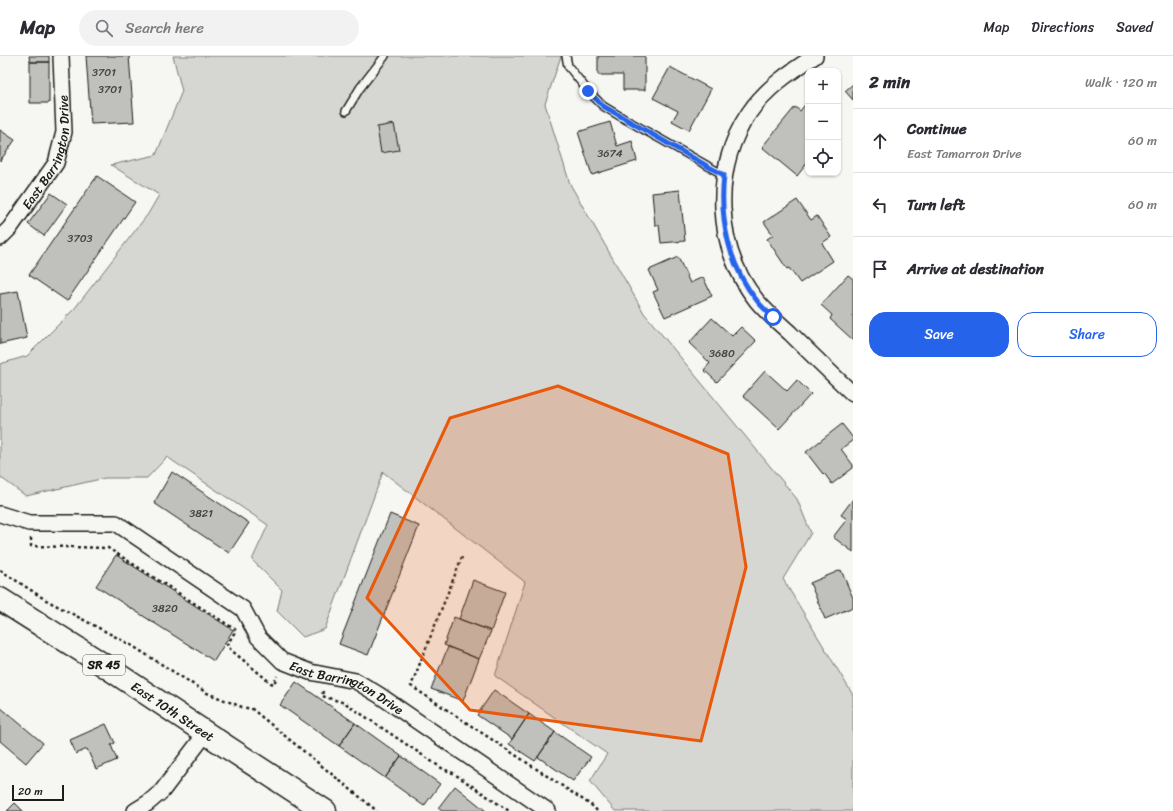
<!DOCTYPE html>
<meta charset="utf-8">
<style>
:root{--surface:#fff;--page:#f2f2f3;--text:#2b2b33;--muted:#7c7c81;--line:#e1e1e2;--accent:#2563eb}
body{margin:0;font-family:Sriracha,sans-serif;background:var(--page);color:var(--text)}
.controls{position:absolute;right:12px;top:12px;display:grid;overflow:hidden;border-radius:8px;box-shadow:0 1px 3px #0004}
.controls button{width:36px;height:36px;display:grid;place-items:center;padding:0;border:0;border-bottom:1px solid var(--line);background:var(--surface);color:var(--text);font:20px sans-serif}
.scale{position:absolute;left:12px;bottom:10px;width:52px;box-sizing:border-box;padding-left:4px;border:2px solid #1c1c1c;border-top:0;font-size:11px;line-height:14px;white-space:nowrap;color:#1c1c1c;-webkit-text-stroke:3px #f6f6f2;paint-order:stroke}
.stop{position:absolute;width:12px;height:12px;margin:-9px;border:3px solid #2563eb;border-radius:50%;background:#fff}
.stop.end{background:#2563eb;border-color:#fff;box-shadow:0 1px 4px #0008}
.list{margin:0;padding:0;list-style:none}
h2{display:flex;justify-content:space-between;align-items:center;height:52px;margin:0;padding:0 16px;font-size:17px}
h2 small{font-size:13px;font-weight:400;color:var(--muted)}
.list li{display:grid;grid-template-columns:26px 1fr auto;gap:12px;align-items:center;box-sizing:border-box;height:64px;padding:0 16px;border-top:1px solid var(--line)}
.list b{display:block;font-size:15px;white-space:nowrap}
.list p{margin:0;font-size:13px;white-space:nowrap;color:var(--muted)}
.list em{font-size:13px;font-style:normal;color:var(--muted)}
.actions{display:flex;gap:8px;padding:12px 16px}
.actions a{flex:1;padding:9px 0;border:1px solid var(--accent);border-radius:16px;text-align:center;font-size:14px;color:var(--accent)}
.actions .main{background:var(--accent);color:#fff}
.icon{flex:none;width:22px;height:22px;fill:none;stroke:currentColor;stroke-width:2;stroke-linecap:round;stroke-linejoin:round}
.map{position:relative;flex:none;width:853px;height:755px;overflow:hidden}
header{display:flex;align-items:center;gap:24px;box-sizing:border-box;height:56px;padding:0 20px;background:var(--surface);border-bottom:1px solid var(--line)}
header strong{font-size:19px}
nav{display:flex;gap:22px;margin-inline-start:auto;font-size:14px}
.search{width:280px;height:36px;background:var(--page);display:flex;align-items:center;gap:10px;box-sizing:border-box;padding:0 14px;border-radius:22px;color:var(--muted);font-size:15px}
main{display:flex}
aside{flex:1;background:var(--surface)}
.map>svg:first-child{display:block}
.green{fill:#d6d6d2;stroke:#797977}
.building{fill:#c0c0bd;stroke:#1c1c1c}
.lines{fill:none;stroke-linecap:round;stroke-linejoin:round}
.service-casing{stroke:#1c1c1c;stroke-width:10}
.minor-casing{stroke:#1c1c1c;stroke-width:18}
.primary-casing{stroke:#1c1c1c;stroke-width:25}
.path{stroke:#1c1c1c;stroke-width:2.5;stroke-dasharray:3 3;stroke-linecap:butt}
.service{stroke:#f6f6f2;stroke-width:7}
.minor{stroke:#f6f6f2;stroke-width:15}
.primary{stroke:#f6f6f2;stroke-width:22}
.route{stroke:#2563eb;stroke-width:5}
.marked{fill:#e8590c;fill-opacity:0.2;stroke:#e8590c;stroke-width:3;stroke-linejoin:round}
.labels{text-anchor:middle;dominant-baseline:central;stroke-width:3;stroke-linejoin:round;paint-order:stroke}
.number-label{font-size:11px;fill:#454544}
.shield{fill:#f6f6f2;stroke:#5d5d5c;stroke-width:1}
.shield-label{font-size:12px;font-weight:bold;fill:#1c1c1c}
.street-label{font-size:13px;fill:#1c1c1c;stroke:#f6f6f2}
</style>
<header>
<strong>Map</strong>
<div class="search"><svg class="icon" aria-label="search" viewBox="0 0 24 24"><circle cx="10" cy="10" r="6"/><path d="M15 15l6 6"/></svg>Search here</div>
<nav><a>Map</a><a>Directions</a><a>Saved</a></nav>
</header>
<main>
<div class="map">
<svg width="853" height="755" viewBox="0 0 853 755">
<rect width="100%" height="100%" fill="#f6f6f2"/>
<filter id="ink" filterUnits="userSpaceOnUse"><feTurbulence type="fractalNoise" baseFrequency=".025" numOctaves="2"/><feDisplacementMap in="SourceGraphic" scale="8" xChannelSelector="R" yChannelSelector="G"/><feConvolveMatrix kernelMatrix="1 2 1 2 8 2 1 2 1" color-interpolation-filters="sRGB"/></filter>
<g filter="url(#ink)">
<path class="green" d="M173,0H561L545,48L570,128L644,257L797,443L811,477L783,523L853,639V755H615L590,725L607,698L495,620L525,526L383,416L325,573L303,581L277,555L282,534L252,504L268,469L167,401L147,422H105L26,440L0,421V308L27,300L75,252L148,158L159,139L111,109L156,99L182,35Z"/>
<path class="building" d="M29,0H49V6H30Z
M86,0H129L134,66L91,68Z
M598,0H645V34H623V19H598Z
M30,6H49V47H30Z
M670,11L711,33L689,74L672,65L678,55L653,42Z
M853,28V44L845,35Z
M808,45V106L797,120L762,91L795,51L800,55Z
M610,66L617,90L632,85L637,105L592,119L578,76Z
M394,68L399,94L381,97L377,71Z
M0,74L15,84L0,105Z
M97,120L135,146L67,245L29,219Z
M680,134L685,185L661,187L659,169H655L652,137Z
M51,137L67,148L44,180L28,168Z
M797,144L811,164L817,160L831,181L822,187L833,205L800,227L789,212L787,213L767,183L773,179L764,166Z
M678,201L690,227L703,221L712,240L665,261L653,236L658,234L649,214Z
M848,219L853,223V284L830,263L832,259L821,249Z
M18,235L27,282L0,288V238Z
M712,262L732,280L741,271L756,285L717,326L704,314L710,307L689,287Z
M765,315L787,335L797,324L811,338L779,373L743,340Z
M842,368L853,382V384L841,393L853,409V412L832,428L824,417L823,418L806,396Z
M172,416L249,467L229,497L154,447Z
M853,443V496L833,481L847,463L841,459Z
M390,458L419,470L368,599L339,588Z
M116,499L233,574L214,605L96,530Z
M841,514L853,542V551L825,563L810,527Z
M473,524L505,536L491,575L459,563Z
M454,561L491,575L479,603L444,589Z
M448,591L479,603L463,645L431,633Z
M296,626L355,667L339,690L280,649Z
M494,634L529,658L512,683L477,659Z
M0,651L43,687L26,707L0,685Z
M529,658L555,676L535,705L509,688Z
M355,667L401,700L385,722L339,690Z
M106,668L115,687L111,689L117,704L96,713L87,693L76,698L70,684Z
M555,676L591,701L573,725L538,701Z
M401,700L440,728L424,750L385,722Z
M455,730L486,755H442L438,752Z
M15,747L23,755H7Z"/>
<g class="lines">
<defs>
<path id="service" d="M566,0L568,10L588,35L603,50L623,62L724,119
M346,55L360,32L385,0"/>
<g id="minor">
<path d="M815,0C790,16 766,32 749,57C711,113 715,193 757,245C767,257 779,267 790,277C811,298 832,318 853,338"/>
<path id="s1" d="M0,182L10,172L56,107L64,76L61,0"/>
<path id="s2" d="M0,458L29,467H116L243,553L258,581L282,605L310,616L356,625L379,639L548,755"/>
<path d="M135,755L148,747L162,735L206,677"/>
</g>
<g id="primary">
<path id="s3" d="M0,543L93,602L230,693L325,755"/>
</g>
</defs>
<use href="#service" class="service-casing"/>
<use href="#minor" class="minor-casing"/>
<use href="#primary" class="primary-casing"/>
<path class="path" d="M31,482V490L108,492L236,574L227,589L231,594L271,627L274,628L277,620
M462,501L411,630L594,751L597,755
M0,514L46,544L131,589L207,637L242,651L252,653L377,755
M323,635L322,640L345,647L443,713L453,717L509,755"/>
<use href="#service" class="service"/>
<use href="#minor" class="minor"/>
<use href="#primary" class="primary"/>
</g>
</g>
<g class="lines" filter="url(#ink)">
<path class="route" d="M588,35L603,50L707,110L724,119C719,163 729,211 758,246C762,251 768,256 773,261"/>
</g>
<path class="marked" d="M558,330L728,398L746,511L701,685L470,654L367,542L450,362Z"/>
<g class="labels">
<g class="number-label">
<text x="104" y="16">3701</text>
<text x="110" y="33">3701</text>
<text x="610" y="97">3674</text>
<text x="80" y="182">3703</text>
<text x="722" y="297">3680</text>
<text x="201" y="457">3821</text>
<text x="165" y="552">3820</text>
</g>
<rect class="shield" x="83" y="599" width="42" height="20" rx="3"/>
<g class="shield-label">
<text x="104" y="609">SR 45</text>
</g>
<g class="street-label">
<text stroke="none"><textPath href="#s1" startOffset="101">East Barrington Drive</textPath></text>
<text stroke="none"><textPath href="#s2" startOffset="407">East Barrington Drive</textPath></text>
<text stroke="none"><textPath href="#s3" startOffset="206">East 10th Street</textPath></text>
</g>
</g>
</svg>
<div class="controls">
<button>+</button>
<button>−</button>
<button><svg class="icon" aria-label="locate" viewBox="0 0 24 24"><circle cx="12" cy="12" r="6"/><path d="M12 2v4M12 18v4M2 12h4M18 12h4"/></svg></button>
</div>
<div class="scale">20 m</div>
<div class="stop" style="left:773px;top:261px"></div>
<div class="stop end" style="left:588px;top:35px"></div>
</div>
<aside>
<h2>2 min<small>Walk · 120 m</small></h2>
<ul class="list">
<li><svg class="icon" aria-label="ahead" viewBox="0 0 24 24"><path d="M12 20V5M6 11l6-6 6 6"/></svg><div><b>Continue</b><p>East Tamarron Drive</p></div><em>60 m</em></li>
<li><svg class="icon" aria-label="left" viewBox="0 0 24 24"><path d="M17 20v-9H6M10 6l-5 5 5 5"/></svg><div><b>Turn left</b></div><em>60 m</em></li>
<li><svg class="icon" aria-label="arrive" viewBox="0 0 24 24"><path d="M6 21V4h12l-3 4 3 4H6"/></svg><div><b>Arrive at destination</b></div></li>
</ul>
<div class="actions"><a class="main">Save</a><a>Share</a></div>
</aside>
</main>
